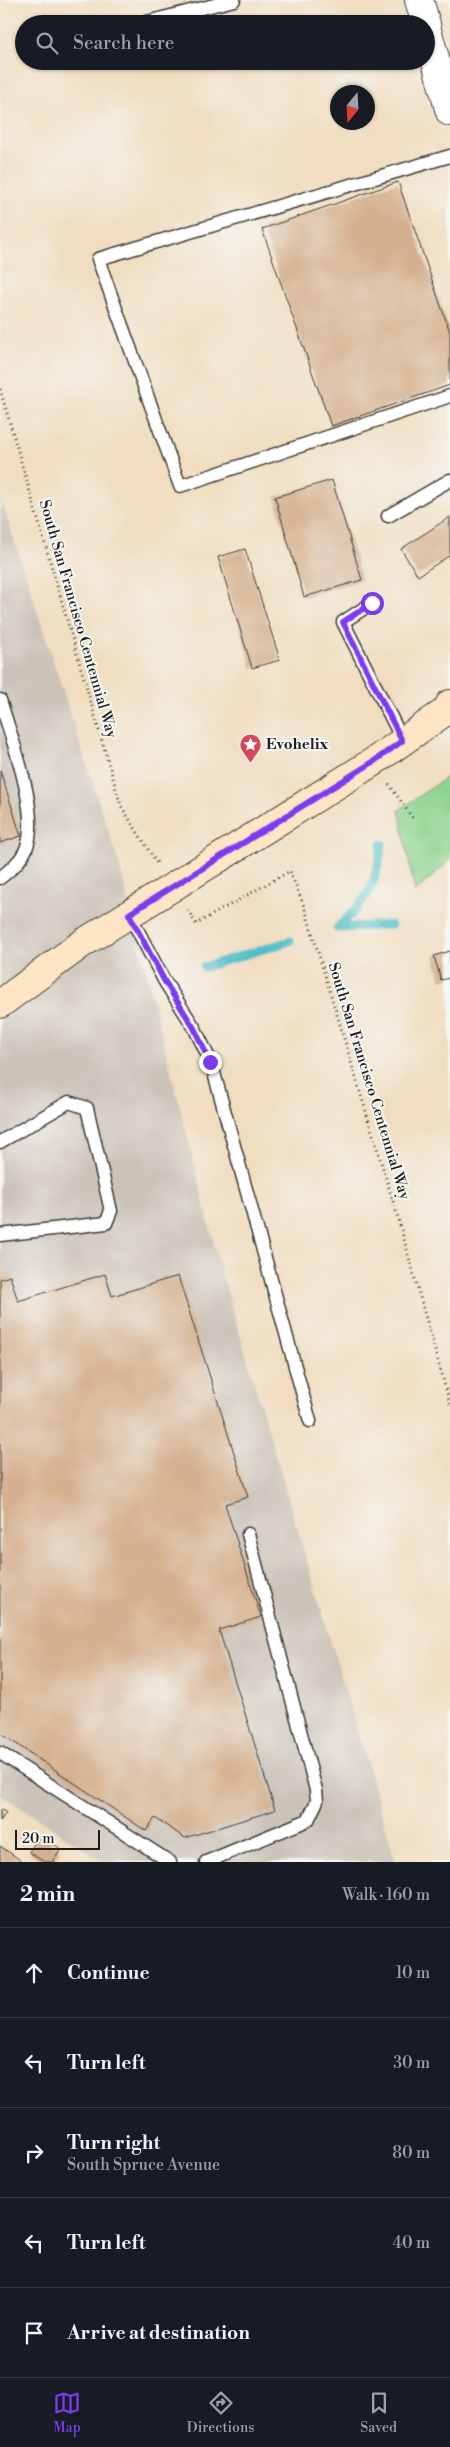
<!DOCTYPE html>
<meta charset="utf-8">
<style>
:root{--surface:#171b24;--page:#242831;--text:#f1f3f6;--muted:#9ea1a6;--line:#363941;--accent:#7c3aed}
body{margin:0;font-family:"Libre Bodoni",serif;background:var(--page);color:var(--text)}
.compass{position:absolute;left:330px;top:85px;width:45px;height:45px;border-radius:50%;background:var(--surface);box-shadow:0 1px 4px #0004;rotate:198deg}
.scale{position:absolute;left:15px;bottom:12px;width:85px;box-sizing:border-box;padding-left:5px;border:2px solid #1c1c1c;border-top:0;font-size:14px;line-height:18px;white-space:nowrap;color:#1c1c1c;-webkit-text-stroke:4px #f6f6f2;paint-order:stroke}
.stop{position:absolute;width:15px;height:15px;margin:-11px;border:4px solid #7c3aed;border-radius:50%;background:#fff}
.stop.end{background:#7c3aed;border-color:#fff;box-shadow:0 1px 5px #0008}
.list{margin:0;padding:0;list-style:none}
h2{display:flex;justify-content:space-between;align-items:center;height:65px;margin:0;padding:0 20px;font-size:21px}
h2 small{font-size:16px;font-weight:400;color:var(--muted)}
.list li{display:grid;grid-template-columns:32px 1fr auto;gap:15px;align-items:center;box-sizing:border-box;height:90px;padding:0 20px;border-top:1px solid var(--line)}
.list b{display:block;font-size:19px;white-space:nowrap}
.list p{margin:0;font-size:16px;white-space:nowrap;color:var(--muted)}
.list em{font-size:16px;font-style:normal;color:var(--muted)}
.icon{flex:none;width:28px;height:28px;fill:none;stroke:currentColor;stroke-width:2;stroke-linecap:round;stroke-linejoin:round}
.map{position:relative;flex:none;width:450px;height:1862px;overflow:hidden}
.search{position:absolute;background:var(--surface);box-shadow:0 1px 4px #0004;left:15px;right:15px;top:15px;height:55px;display:flex;align-items:center;gap:12px;box-sizing:border-box;padding:0 18px;border-radius:28px;color:var(--muted);font-size:19px}
.sheet{height:515px;background:var(--surface)}
nav{display:flex;justify-content:space-around;align-items:center;box-sizing:border-box;height:70px;border-top:1px solid var(--line);background:var(--surface);font-size:14px;color:var(--muted)}
nav a{display:grid;justify-items:center;gap:2px}
nav .on{color:var(--accent)}
.map>svg:first-child{display:block}
.industrial{fill:#cbc2b8}
.green{fill:#8bd28c;stroke:#547754}
.lines{fill:none;stroke-linecap:round;stroke-linejoin:round}
.stream{stroke:#4fbdc6;stroke-width:9}
.building{fill:#d4b08e}
.service-casing{stroke:#3c3935;stroke-width:15}
.tertiary-casing{stroke:#3c3935;stroke-width:30}
.secondary-casing{stroke:#3c3935;stroke-width:30}
.path{stroke:#3c3935;stroke-width:3;stroke-dasharray:1 4;stroke-linecap:butt}
.service{stroke:#fff;stroke-width:12}
.tertiary{stroke:#fff;stroke-width:28}
.secondary{stroke:#fde5c5;stroke-width:28}
.route{stroke:#7c3aed;stroke-width:6}
.labels{text-anchor:middle;dominant-baseline:central;stroke-width:4;stroke-linejoin:round;paint-order:stroke}
.street-label{font-size:15px;fill:#1c1c1c;stroke:#f6f6f2}
.poi-label{font-size:15px;font-weight:bold;fill:#1c1c1c;stroke:#f6f6f2;text-anchor:start}
</style>
<div class="map">
<svg width="450" height="1862" viewBox="0 0 450 1862">
<rect width="100%" height="100%" fill="#f6f6f2"/>
<filter id="ink" filterUnits="userSpaceOnUse"><feTurbulence type="fractalNoise" baseFrequency=".02" numOctaves="2"/><feDisplacementMap in="SourceGraphic" scale="10" xChannelSelector="R" yChannelSelector="G"/><feConvolveMatrix kernelMatrix="1 2 1 2 8 2 1 2 1" color-interpolation-filters="sRGB"/></filter>
<filter id="wash" filterUnits="userSpaceOnUse"><feTurbulence type="fractalNoise" baseFrequency=".0096" numOctaves="4" result="noise"/><feDisplacementMap in="SourceGraphic" scale="20" xChannelSelector="R" yChannelSelector="G"/><feGaussianBlur stdDeviation="1.12" result="paint"/><feColorMatrix in="noise" values="0 0 0 0 0 0 0 0 0 0 0 0 0 0 0 0 0 1.4 0 .05"/><feComposite in="paint" operator="in"/></filter>
<g filter="url(#wash)">
<rect width="100%" height="100%" fill="#f1dec1"/>
<path class="industrial" d="M0,496L119,864L221,1271L396,1862H104L0,1794Z"/>
<path class="green" d="M450,775V860L415,892L399,810Z"/>
<g class="lines">
<path class="stream" d="M337,928C368,900 376,886 382,844
M337,928L391,925
M204,967L290,941"/>
</g>
<g id="blocks">
<path class="building" d="M398,182L450,332V385L331,426L262,229Z
M332,480L362,580L304,597L275,497Z
M450,517V555L418,576L401,549Z
M245,549L280,660L252,668L218,557Z
M0,770L21,836L0,843Z
M450,951V978L441,980L434,956Z
M105,1274L112,1296L178,1276L248,1497L225,1504L261,1617L219,1630L275,1810L185,1838L155,1818L146,1831L0,1733V1279L10,1276L18,1301Z
M0,1809L6,1813L0,1821Z
M40,1835L61,1849L53,1862H44L29,1852Z
M0,1846L23,1862H0Z"/>
</g>
</g>
<g filter="url(#ink)">
<use href="#blocks" fill-opacity="0" stroke="#3c3935" stroke-width="1"/>
<g class="lines">
<defs>
<path id="service" d="M143,23L234,0
M450,156L98,259L180,486L450,396
M388,516L450,480
M372,603L343,622L403,741
M0,700C11,737 41,814 26,849C21,861 10,870 0,878
M129,914L165,982L194,1027L211,1062L310,1421
M0,1142L69,1102L87,1108L111,1211L106,1223L0,1235
M0,1753L170,1862
M206,1862L308,1820L317,1801L316,1790L248,1534"/>
<path id="tertiary" d="M419,0L426,24
M426,26L450,112"/>
<path id="secondary" d="M0,1004L83,943L373,762L446,711L450,704"/>
</defs>
<use href="#service" class="service-casing"/>
<use href="#tertiary" class="tertiary-casing"/>
<use href="#secondary" class="secondary-casing"/>
<path class="path" d="M0,389L121,806L157,863
M389,784L414,820
M188,910L196,924L290,871L306,912L398,1218L450,1404"/>
<use href="#service" class="service"/>
<use href="#tertiary" class="tertiary"/>
<use href="#secondary" class="secondary"/>
</g>
</g>
<g class="lines" filter="url(#ink)">
<path class="route" d="M210,1062L194,1028L165,982L129,914L373,762L402,741L343,622L372,603"/>
</g>
<defs>
<symbol id="sight-pin" viewBox="-11 -11 22 30"><path d="M0 17L-7.5 6A9.5 9.5 0 1 1 7.5 6Z" fill="#d1495b" stroke="#f6f6f2"/><path d="M0-6L1.8-2.2L6-1.7L2.9 1.2L3.7 5.4L0 3.3L-3.7 5.4L-2.9 1.2L-6-1.7L-1.8-2.2Z" fill="#fff"/></symbol>
</defs>
<g fill-rule="evenodd">
<use href="#sight-pin" x="238" y="732" width="25" height="34"/>
</g>
<g class="labels">
<g class="street-label">
<text transform="translate(78 619) rotate(74)">South San Francisco Centennial Way</text>
<text transform="translate(369 1081) rotate(73)">South San Francisco Centennial Way</text>
</g>
<g class="poi-label">
<text x="266" y="744">Evohelix</text>
</g>
</g>
</svg>
<svg class="compass" viewBox="-18 -18 36 36"><path d="M0-13l5 13h-10z" fill="#e53935"/><path d="M0 13l5-13h-10z" fill="#9ea1a6"/></svg>
<div class="scale">20 m</div>
<div class="stop" style="left:372px;top:603px"></div>
<div class="stop end" style="left:210px;top:1062px"></div>
<div class="search"><svg class="icon" aria-label="search" viewBox="0 0 24 24"><circle cx="10" cy="10" r="6"/><path d="M15 15l6 6"/></svg>Search here</div>
</div>
<section class="sheet">
<h2>2 min<small>Walk · 160 m</small></h2>
<ul class="list">
<li><svg class="icon" aria-label="ahead" viewBox="0 0 24 24"><path d="M12 20V5M6 11l6-6 6 6"/></svg><div><b>Continue</b></div><em>10 m</em></li>
<li><svg class="icon" aria-label="left" viewBox="0 0 24 24"><path d="M17 20v-9H6M10 6l-5 5 5 5"/></svg><div><b>Turn left</b></div><em>30 m</em></li>
<li><svg class="icon" aria-label="right" viewBox="0 0 24 24"><path d="M7 20v-9h11M14 6l5 5-5 5"/></svg><div><b>Turn right</b><p>South Spruce Avenue</p></div><em>80 m</em></li>
<li><svg class="icon" aria-label="left" viewBox="0 0 24 24"><path d="M17 20v-9H6M10 6l-5 5 5 5"/></svg><div><b>Turn left</b></div><em>40 m</em></li>
<li><svg class="icon" aria-label="arrive" viewBox="0 0 24 24"><path d="M6 21V4h12l-3 4 3 4H6"/></svg><div><b>Arrive at destination</b></div></li>
</ul>
</section>
<nav>
<a class="on"><svg class="icon" aria-label="map" viewBox="0 0 24 24"><path d="M3 6l6-2 6 2 6-2v14l-6 2-6-2-6 2zM9 4v14M15 6v14"/></svg>Map</a>
<a><svg class="icon" aria-label="directions" viewBox="0 0 24 24"><path d="M12 3l9 9-9 9-9-9zM9 14v-3h6M13 9l2 2-2 2"/></svg>Directions</a>
<a><svg class="icon" aria-label="saved" viewBox="0 0 24 24"><path d="M7 4h10v16l-5-4-5 4z"/></svg>Saved</a>
</nav>
